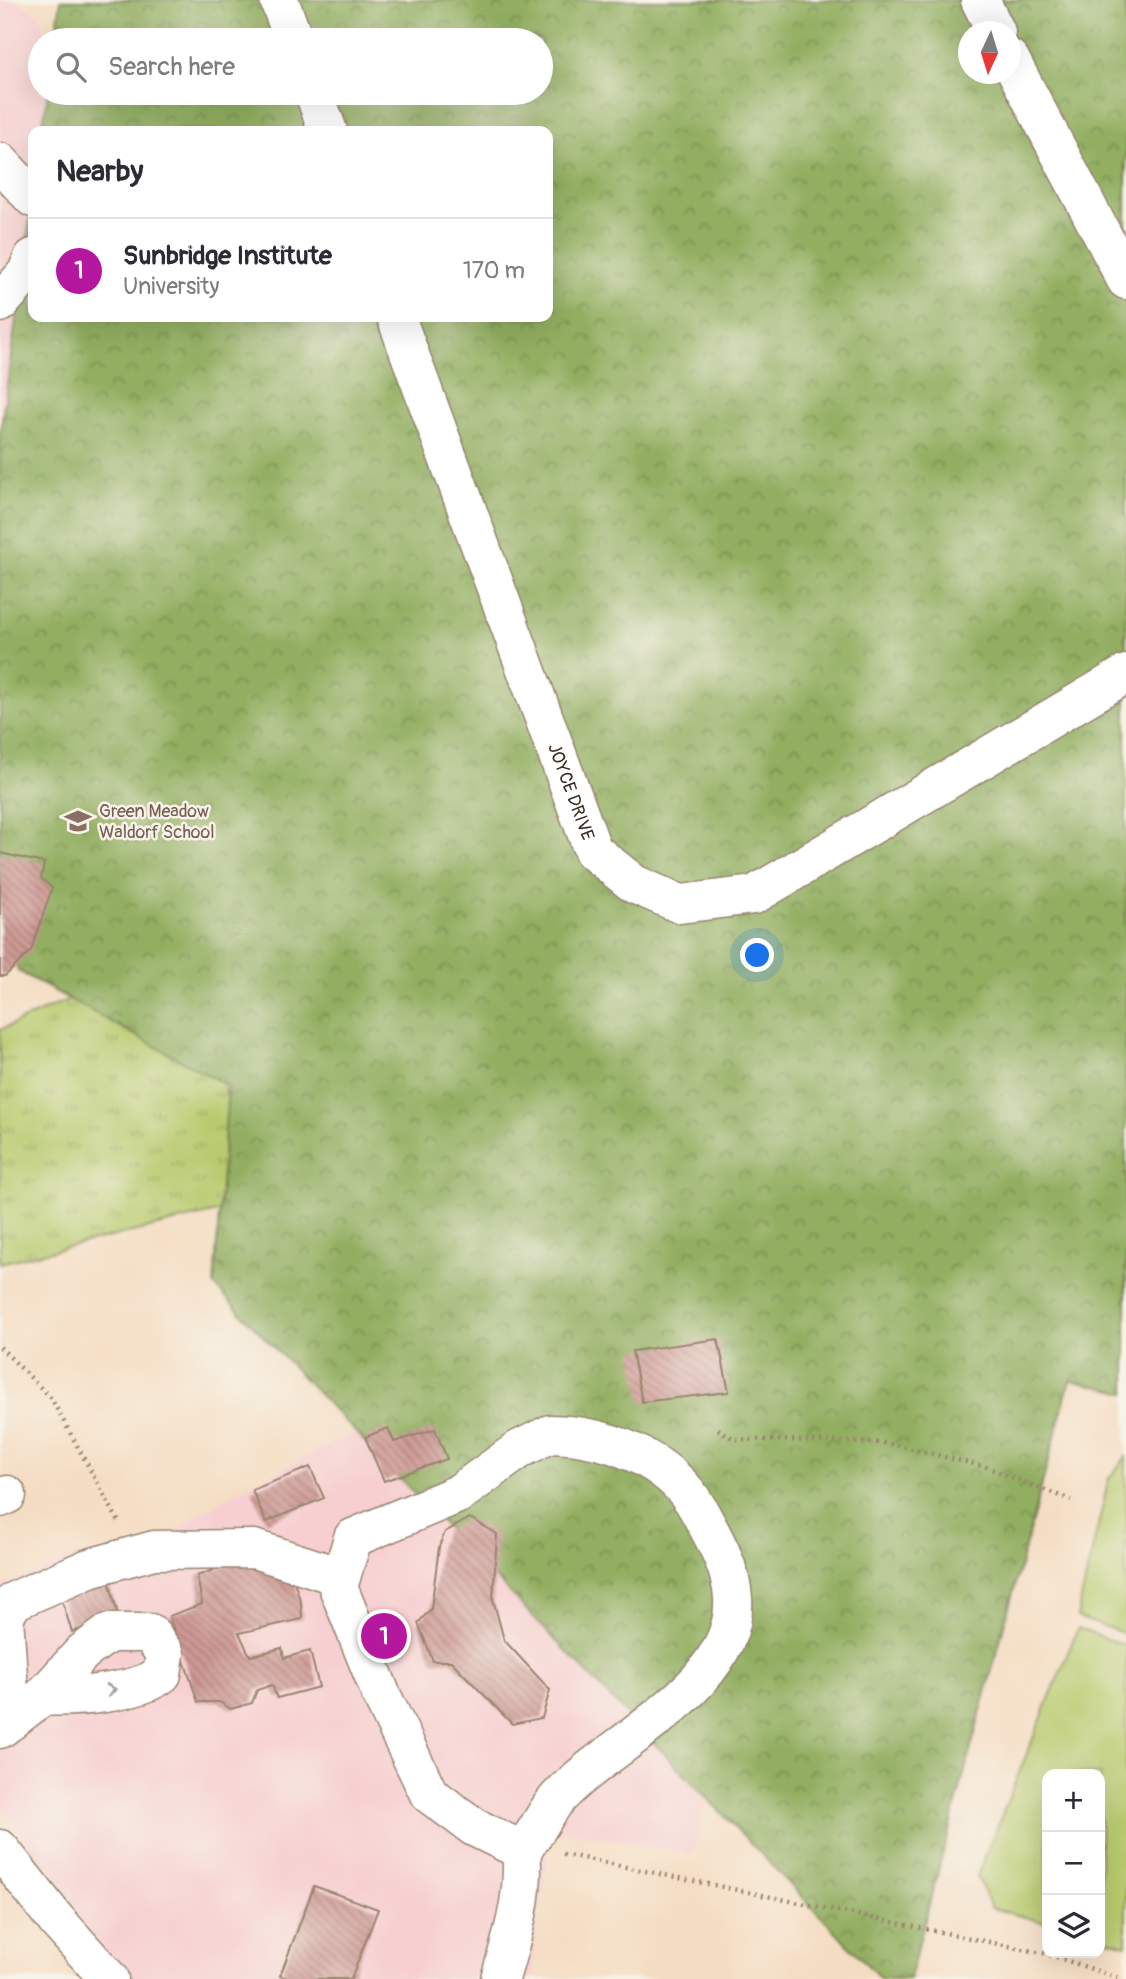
<!DOCTYPE html>
<meta charset="utf-8">
<style>
:root{--surface:#fff;--page:#f7f7f7;--text:#2b2b33;--muted:#7c7c81;--line:#e1e1e2;--accent:#b5179e}
body{margin:0;font-family:Pangolin,sans-serif;background:var(--page);color:var(--text)}
.controls{position:absolute;right:21px;bottom:21px;display:grid;overflow:hidden;border-radius:14px;box-shadow:0 7px 28px #0002}
.controls button{width:63px;height:63px;display:grid;place-items:center;padding:0;border:0;border-bottom:2px solid var(--line);background:var(--surface);color:var(--text);font:35px sans-serif}
.compass{position:absolute;left:958px;top:21px;width:63px;height:63px;border-radius:50%;background:var(--surface);box-shadow:0 7px 28px #0002;rotate:184deg}
.you{position:absolute;left:758px;top:956px;width:24px;height:24px;margin:-18px;border:5px solid #fff;border-radius:50%;background:#1a73e8;box-shadow:0 0 0 10px #1a73e833}
.badge{display:grid;place-items:center;width:46px;height:46px;border-radius:50%;background:var(--accent);color:#fff;font-size:23px;font-weight:700}
.pin{position:absolute;translate:-50% -50%;border:4px solid #fff;box-shadow:0 2px 7px #0006}
.list{margin:0;padding:0;list-style:none}
h2{display:flex;justify-content:space-between;align-items:center;height:91px;margin:0;padding:0 28px;font-size:30px}
h2 small{font-size:23px;font-weight:400;color:var(--muted)}
.list li{display:grid;grid-template-columns:46px 1fr auto;gap:21px;align-items:center;box-sizing:border-box;height:105px;padding:0 28px;border-top:2px solid var(--line)}
.list b{display:block;font-size:26px;white-space:nowrap}
.list p{margin:0;font-size:23px;white-space:nowrap;color:var(--muted)}
.list em{font-size:23px;font-style:normal;color:var(--muted)}
.icon{flex:none;width:38px;height:38px;fill:none;stroke:currentColor;stroke-width:2;stroke-linecap:round;stroke-linejoin:round}
.map{position:relative;flex:none;width:1126px;height:1979px;overflow:hidden}
.search{position:absolute;background:var(--surface);box-shadow:0 7px 28px #0002;left:28px;top:28px;width:525px;height:77px;display:flex;align-items:center;gap:18px;box-sizing:border-box;padding:0 24px;border-radius:38px;color:var(--muted);font-size:26px}
.panel{position:absolute;background:var(--surface);box-shadow:0 7px 28px #0002;left:28px;top:126px;width:525px;height:196px;border-radius:14px}
.map>svg:first-child{display:block}
.built{fill:#f7cfd1}
.grass{fill:url(#grass-tufts);stroke:#7a7a46;stroke-width:2}
.forest{fill:url(#forest-crowns);stroke:#666c40;stroke-width:2;fill-rule:evenodd}
.pitch{fill:#b8ca6e;stroke:#7a7a46;stroke-width:2}
.building{fill:url(#building-back-hatch)}
.lines{fill:none;stroke-linecap:round;stroke-linejoin:round}
.minor-casing{stroke:#988470;stroke-width:41}
.path{stroke:#988470;stroke-width:4.5;stroke-dasharray:2 5;stroke-linecap:butt}
.minor{stroke:#fff;stroke-width:38}
.oneway{stroke:#a79f9a}
.labels{text-anchor:middle;dominant-baseline:central;stroke-width:5;stroke-linejoin:round;paint-order:stroke}
.street-label{font-size:18px;fill:#3b2a1e;stroke:#f7f3e8}
.education-label{font-size:18px;fill:#785e54;stroke:#f7f3e8;text-anchor:start}
</style>
<div class="map">
<svg width="1126" height="1979" viewBox="0 0 1126 1979">
<defs>
<pattern id="grass-tufts" width="24" height="20" patternUnits="userSpaceOnUse" patternTransform="scale(1.75)"><rect width="24" height="20" fill="#b8ca6e"/><path d="M3 7l-1-3M5 7V3M7 7l1-3M15 17l-1-3M17 17v-4M19 17l1-3" fill="none" stroke="#97a45a"/></pattern>
<pattern id="forest-crowns" width="20" height="18" patternUnits="userSpaceOnUse" patternTransform="scale(1.75)"><rect width="20" height="18" fill="#92ae61"/><path d="M2 6a3 3 0 1 1 6 0M12 15a3 3 0 1 1 6 0" fill="none" stroke="#788e4f"/></pattern>
<pattern id="building-back-hatch" width="6" height="6" patternUnits="userSpaceOnUse" patternTransform="scale(1.75)"><rect width="6" height="6" fill="#ce9994"/><path d="M-1 5l2 2M0 0l6 6M5-1l2 2" fill="none" stroke="#a87d78"/></pattern>
</defs>
<rect width="100%" height="100%" fill="#f7f3e8"/>
<filter id="ink" filterUnits="userSpaceOnUse"><feTurbulence type="fractalNoise" baseFrequency=".0143" numOctaves="2"/><feDisplacementMap in="SourceGraphic" scale="14" xChannelSelector="R" yChannelSelector="G"/><feConvolveMatrix kernelMatrix="1 2 1 2 8 2 1 2 1" color-interpolation-filters="sRGB"/></filter>
<filter id="wash" filterUnits="userSpaceOnUse"><feTurbulence type="fractalNoise" baseFrequency=".00686" numOctaves="4" result="noise"/><feDisplacementMap in="SourceGraphic" scale="28" xChannelSelector="R" yChannelSelector="G"/><feGaussianBlur stdDeviation="1.57" result="paint"/><feColorMatrix in="noise" values="0 0 0 0 0 0 0 0 0 0 0 0 0 0 0 0 0 1.4 0 .05"/><feComposite in="paint" operator="in"/></filter>
<g filter="url(#wash)">
<rect width="100%" height="100%" fill="#f5ddc3"/>
<path class="built" d="M0,0H13L38,14L48,40H40V93H68L83,131H33V317H114L0,430Z
M370,1425L710,1781L693,1854L562,1830L548,1851L537,1927L533,1979H126L88,1936L0,1804V1586L90,1551L131,1557L239,1490Z"/>
<path class="grass" d="M176,951L264,1201L0,1263V1030Z"/>
<path class="forest" d="M61,0H1126V1393L1070,1380L909,1979H881L214,1285L228,1086L18,971L0,895V435L33,197V317H548V131H42L48,93H541V40H55ZM968,32H1010V74H968Z"/>
<path class="pitch" d="M1126,1457V1634L1077,1617L1109,1478Z
M1078,1628L1126,1646V1945L1100,1938V1774H1047V1923L991,1908L977,1876Z"/>
<g id="blocks">
<path class="building" d="M0,853L44,863L41,878L52,888L31,951L5,976H0Z
M718,1339L729,1392L642,1402L632,1351Z
M388,1428L394,1442L435,1429L447,1459L384,1481L365,1437Z
M310,1467L324,1498L266,1522L252,1490Z
M470,1518L497,1534L493,1599L504,1640L550,1690L542,1718L512,1724L451,1661H433L418,1623L431,1609L439,1547L445,1532Z
M240,1560L294,1581L301,1603L302,1619L239,1633L250,1656L282,1648L284,1658L310,1651L319,1687L277,1698L272,1685L257,1690L252,1703L231,1709L219,1702H198L169,1616L202,1604L197,1576Z
M107,1573L119,1619L72,1632L58,1588Z
M314,1886L378,1909L351,1979H288L280,1976Z"/>
</g>
</g>
<g filter="url(#ink)">
<use href="#blocks" fill-opacity="0" stroke="#988470" stroke-width="2"/>
<g class="lines">
<defs>
<g id="minor">
<path d="M279,0L294,40"/>
<path d="M980,0L996,32"/>
<path d="M1010,59L1126,280"/>
<path d="M314,93L328,131"/>
<path d="M0,162L33,198"/>
<path d="M0,303L26,274L33,258"/>
<path id="s1" d="M396,317L593,851L634,884L680,904L754,895L1126,674"/>
<path d="M550,1434C605,1435 670,1458 698,1509C713,1536 731,1566 733,1598C739,1686 609,1742 558,1798C543,1814 537,1835 521,1850L474,1827L429,1794L381,1694L338,1587L353,1538L458,1494L520,1449Z"/>
<path d="M0,1498L7,1495"/>
<path d="M11,1721L4,1617L14,1601L89,1568L154,1550L254,1549L341,1577"/>
<path d="M0,1729L43,1696L83,1652L109,1633H150L165,1654L162,1674C138,1693 74,1698 43,1696"/>
<path d="M0,1849L57,1921L109,1979"/>
<path d="M500,1979C512,1938 526,1893 521,1850"/>
</g>
</defs>
<use href="#minor" class="minor-casing"/>
<path class="path" d="M0,1347L51,1398L120,1524
M718,1429L734,1439L887,1443L986,1467L1071,1500
M563,1854L1047,1954L1122,1979"/>
<use href="#minor" class="minor"/>
</g>
<defs><path id="oneway-chevron" d="M-2-3.5L2.5 0L-2 3.5" fill="none" stroke-width="1.6" stroke-linecap="round" stroke-linejoin="round" transform="scale(1.75)"/></defs>
<use class="oneway" href="#oneway-chevron" transform="translate(111 1690) rotate(-9)"/>
</g>
<defs>
<symbol id="school-bare" viewBox="-9 -9 18 18"><path d="M0-5L7-2L0 1L-7-2ZM-4 1L0 2.5L4 1V4Q0 6-4 4Z" fill="#8d6e63" stroke="#f7f3e8" stroke-width="2.5" paint-order="stroke"/></symbol>
</defs>
<g fill-rule="evenodd">
<use href="#school-bare" x="59" y="802" width="38" height="38"/>
</g>
<g class="labels">
<g class="street-label">
<text stroke="none"><textPath href="#s1" startOffset="506">JOYCE DRIVE</textPath></text>
</g>
<g class="education-label">
<text x="99" y="811">Green Meadow<tspan x="99" dy="21">Waldorf School</tspan></text>
</g>
</g>
</svg>
<div class="controls">
<button>+</button>
<button>−</button>
<button><svg class="icon" aria-label="layers" viewBox="0 0 24 24"><path d="M12 4l9 5-9 5-9-5zM3 14l9 5 9-5"/></svg></button>
</div>
<svg class="compass" viewBox="-18 -18 36 36"><path d="M0-13l5 13h-10z" fill="#e53935"/><path d="M0 13l5-13h-10z" fill="#7c7c81"/></svg>
<div class="you"></div>
<div class="pin badge" style="left:384px;top:1636px">1</div>
<div class="search"><svg class="icon" aria-label="search" viewBox="0 0 24 24"><circle cx="10" cy="10" r="6"/><path d="M15 15l6 6"/></svg>Search here</div>
<section class="panel">
<h2>Nearby<small></small></h2>
<ul class="list">
<li><span class="badge">1</span><div><b>Sunbridge Institute</b><p>University</p></div><em>170 m</em></li>
</ul>
</section>
</div>
